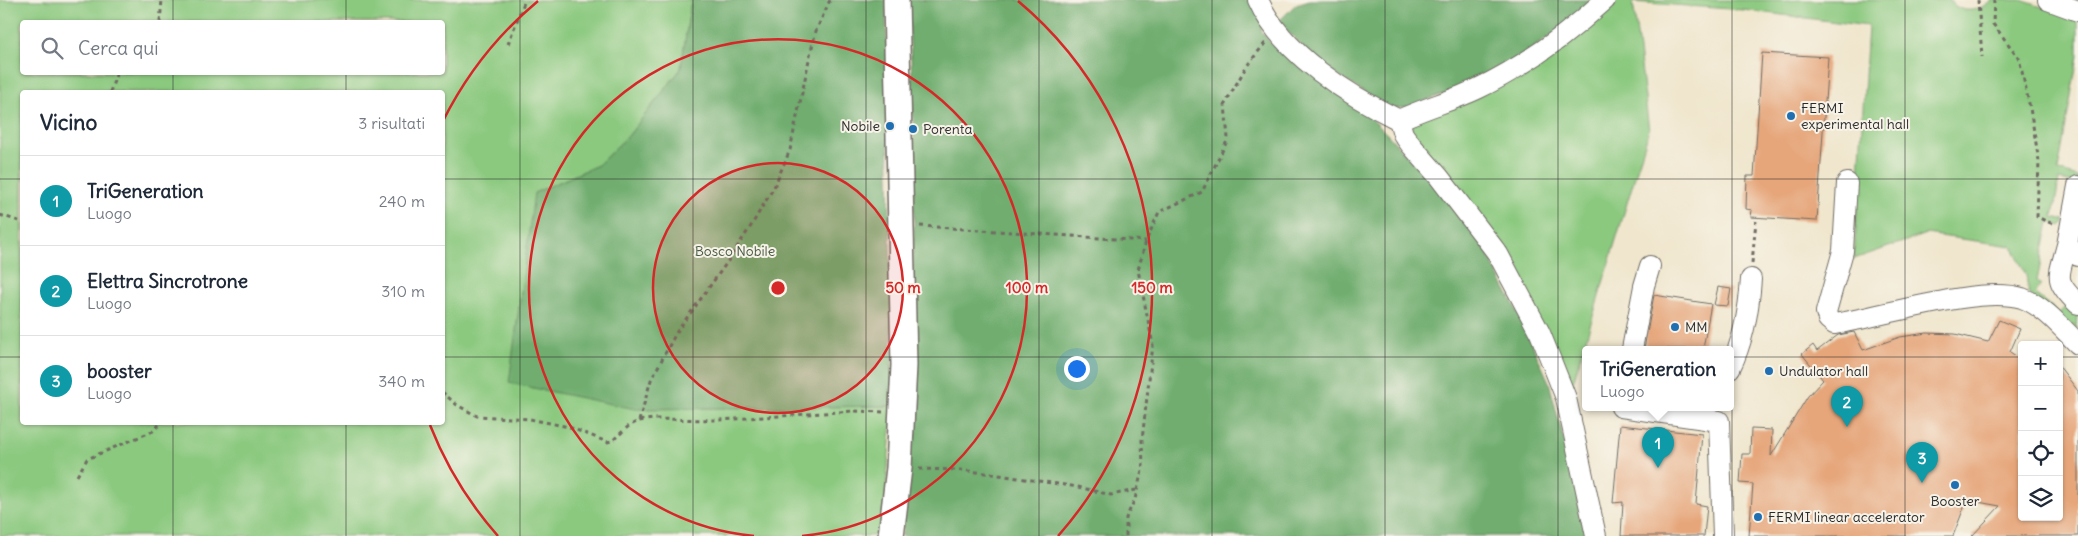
<!DOCTYPE html>
<html lang="it">
<meta charset="utf-8">
<style>
:root{--surface:#fff;--page:#f6f6f7;--text:#1f2937;--muted:#747a83;--line:#e0e1e3;--accent:#ea580c}
body{margin:0;font-family:Delius,sans-serif;background:var(--page);color:var(--text)}
.controls{position:absolute;right:15px;bottom:15px;display:grid;overflow:hidden;border-radius:5px;box-shadow:0 1px 4px #0004}
.controls button{width:45px;height:45px;display:grid;place-items:center;padding:0;border:0;border-bottom:1px solid var(--line);background:var(--surface);color:var(--text);font:25px sans-serif}
.you{position:absolute;left:1076px;top:368px;width:18px;height:18px;margin:-12px;border:4px solid #fff;border-radius:50%;background:#1a73e8;box-shadow:0 0 0 8px #1a73e833}
.badge{display:grid;place-items:center;width:32px;height:32px;border-radius:50%;background:var(--accent);color:#fff;font-size:16px;font-weight:700}
.pin{position:absolute;translate:-50% -41px;filter:drop-shadow(0 1px 2px #0008)}
.pin::after{content:'';position:absolute;top:26px;width:18px;height:15px;background:inherit;clip-path:polygon(0 0,100% 0,50% 100%)}
.popup{position:absolute;left:1582px;top:346px;width:152px;height:65px;box-sizing:border-box;display:grid;place-content:center;border-radius:5px;background:var(--surface);filter:drop-shadow(0 1px 4px #0005);font-size:16px;white-space:nowrap;color:var(--muted)}
.popup b{font-size:19px;color:var(--text)}
.popup::after{content:'';position:absolute;left:50%;top:100%;margin-left:-10px;border:10px solid transparent;border-top-color:var(--surface)}
.list{margin:0;padding:0;list-style:none}
h2{display:flex;justify-content:space-between;align-items:center;height:65px;margin:0;padding:0 20px;font-size:21px}
h2 small{font-size:16px;font-weight:400;color:var(--muted)}
.list li{display:grid;grid-template-columns:32px 1fr auto;gap:15px;align-items:center;box-sizing:border-box;height:90px;padding:0 20px;border-top:1px solid var(--line)}
.list b{display:block;font-size:19px;white-space:nowrap}
.list p{margin:0;font-size:16px;white-space:nowrap;color:var(--muted)}
.list em{font-size:16px;font-style:normal;color:var(--muted)}
.icon{flex:none;width:28px;height:28px;fill:none;stroke:currentColor;stroke-width:2;stroke-linecap:round;stroke-linejoin:round}
.map{position:relative;flex:none;width:2078px;height:536px;overflow:hidden}
.search{position:absolute;background:var(--surface);box-shadow:0 1px 4px #0004;left:20px;top:20px;width:425px;height:55px;display:flex;align-items:center;gap:12px;box-sizing:border-box;padding:0 18px;border-radius:5px;color:var(--muted);font-size:19px}
.panel{position:absolute;background:var(--surface);box-shadow:0 1px 4px #0004;left:20px;top:90px;width:425px;height:335px;border-radius:5px}
.map>svg:first-child{display:block}
.green{fill:#8bc97f;stroke:#5b7a55;fill-rule:evenodd}
.forest{fill:#70ad6e;stroke:#4e6c4c}
.building{fill:#e6a67a}
.lines{fill:none;stroke-linecap:round;stroke-linejoin:round}
.minor-casing{stroke:#706c64;stroke-width:22}
.major-casing{stroke:#706c64;stroke-width:28}
.path{stroke:#706c64;stroke-width:3;stroke-dasharray:4 4;stroke-linecap:butt}
.minor{stroke:#fff;stroke-width:20}
.major{stroke:#fff;stroke-width:25}
.grid{fill:none;stroke:#2b2b2b;stroke-width:1;stroke-opacity:0.55}
.ring{fill:none;stroke:#d62828;stroke-width:2.5}
.poi-dot{fill:#1f6fb2;stroke:#f7f3e8;stroke-width:2}
.labels{text-anchor:middle;dominant-baseline:central;stroke-width:4;stroke-linejoin:round;paint-order:stroke}
.poi-label{font-size:14px;fill:#2b2b2b;stroke:#f7f3e8;text-anchor:start}
.park-label{font-size:14px;fill:#485a44;stroke:#f7f3e8}
.centre{fill:#d62828;stroke:#f7f3e8;stroke-width:2.5}
.ring-label{font-size:15px;text-anchor:middle;font-weight:bold;fill:#d62828;stroke:#f7f3e8;stroke-width:4;stroke-linejoin:round;paint-order:stroke}
</style>
<div class="map">
<svg width="2078" height="536" viewBox="0 0 2078 536">
<rect width="100%" height="100%" fill="#f7f3e8"/>
<filter id="ink" filterUnits="userSpaceOnUse"><feTurbulence type="fractalNoise" baseFrequency=".02" numOctaves="2"/><feDisplacementMap in="SourceGraphic" scale="10" xChannelSelector="R" yChannelSelector="G"/><feConvolveMatrix kernelMatrix="1 2 1 2 8 2 1 2 1" color-interpolation-filters="sRGB"/></filter>
<filter id="wash" filterUnits="userSpaceOnUse"><feTurbulence type="fractalNoise" baseFrequency=".0096" numOctaves="4" result="noise"/><feDisplacementMap in="SourceGraphic" scale="20" xChannelSelector="R" yChannelSelector="G"/><feGaussianBlur stdDeviation="1.12" result="paint"/><feColorMatrix in="noise" values="0 0 0 0 0 0 0 0 0 0 0 0 0 0 0 0 0 1.4 0 .05"/><feComposite in="paint" operator="in"/></filter>
<g filter="url(#wash)">
<rect width="100%" height="100%" fill="#f0e6cd"/>
<path class="green" d="M0,0H691L681,69L629,135L598,165L534,193L635,409L893,406L882,536H0ZM22,22H442V72H22ZM22,92H442V422H22Z
M1614,0H1950C1959,15 1980,12 1991,0H2021L2078,19V55L2058,171L2078,177V184L2059,180L2053,217L2065,220L2061,226L2049,222L2037,281L2041,284L2035,294L2059,313L2068,304L2078,314L2077,329L2029,295L2026,275L2012,246L1926,234L1854,259L1868,26L1743,10L1633,2L1649,130L1572,386L1411,132L1413,123Z"/>
<path class="forest" d="M691,0H886L893,406L635,409L509,383L534,193L598,165L629,135L681,69Z
M907,0H1251L1263,22L1261,31L1273,46L1280,45L1357,104L1387,134L1471,224L1514,305L1549,382L1572,473L1586,536H902C910,358 922,178 907,0Z
M1310,0H1595L1566,26L1484,80L1407,107L1391,109L1322,66L1278,22L1296,4Z"/>
<g id="blocks">
<path class="building" d="M1762,53L1828,57L1817,221L1751,217L1752,210L1746,209L1747,176H1754Z
M1718,287L1731,289L1728,306L1714,305Z
M1654,295L1711,304L1703,349H1644Z
M1999,320L2020,329L2010,352L2022,360V517H2059V366L2078,391V536H1972L2000,506L1967,500L1953,536H1749L1753,484L1740,483L1742,454H1750L1751,429L1772,430L1771,456L1808,396L1823,380L1802,354L1813,345L1817,351L1838,335L1854,332L1863,350L1900,337L1927,333L1955,334L1988,342Z
M1620,425L1702,434L1696,504L1707,506L1704,536H1621L1623,502L1613,503Z"/>
</g>
</g>
<g filter="url(#ink)">
<use href="#blocks" fill-opacity="0" stroke="#706c64" stroke-width="1"/>
<g class="lines">
<defs>
<path id="minor" d="M1258,0C1282,54 1348,95 1399,120L1403,134L1411,145L1439,177L1498,254L1540,333L1566,398L1596,536
M2048,0L2078,11
M1399,120C1424,108 1452,101 1477,89C1525,66 1566,36 1605,0
M1847,183L1843,251L1826,312L1828,319L1834,324C1881,317 1980,285 2022,298C2044,306 2062,328 2078,344
M2067,245L2078,186
M2078,256L2067,245C2059,277 2052,279 2078,304
M1632,349L1644,286L1650,266
M1730,368C1744,340 1749,310 1751,279
M1621,407L1719,421L1723,536"/>
<path id="major" d="M891,536L899,468L904,365L896,0"/>
</defs>
<use href="#minor" class="minor-casing"/>
<use href="#major" class="major-casing"/>
<path class="path" d="M1978,0L1982,57
M1994,0L1993,24L2019,58L2030,108L2039,161L2037,217L2053,224
M160,22L162,0
M508,44L525,0
M110,92L117,72
M0,215L22,222
M920,226L1146,241
M1752,263L1756,221
M442,392L457,405L477,416L530,419L569,427L607,442L612,441L630,425L639,421L653,419L719,420L853,411L883,412
M639,421L651,380L676,333L728,261L751,226L774,187L790,150L810,55L816,31L830,0
M919,469L960,470L992,474L1078,487L1111,495L1136,490
M77,476L87,459L153,431L162,422
M1126,536V518L1135,499L1143,466L1142,440L1153,345L1138,270L1146,241L1159,212L1202,192L1228,139L1225,104L1246,67L1266,42"/>
<use href="#minor" class="minor"/>
<use href="#major" class="major"/>
</g>
</g>
<path class="grid" d="M173,0V22M346,0V22M520,0V536M693,0V536M866,0V536M1039,0V536M1212,0V536M1385,0V536M1558,0V536M1732,0V536M1905,0V536M173,72V92M346,72V92M0,179H22M442,179H2078M0,357H22M442,357H2022M2059,357H2078M173,422V536M346,422V536"/>
<circle cx="778" cy="288" r="125" fill="#d62828" fill-opacity=".12"/>
<g class="ring">
<circle cx="778" cy="288" r="125"/>
<path d="M754 536A249 249 0 1 1 802 536"/>
<path d="M498 536A374 374 0 0 1 430 425M443 121A374 374 0 0 1 538 1M1018 1A374 374 0 0 1 1058 536"/>
</g>
<g class="poi-dot">
<circle cx="1791" cy="116" r="5"/>
<circle cx="890" cy="126" r="5"/>
<circle cx="913" cy="129" r="5"/>
<circle cx="1675" cy="327" r="5"/>
<circle cx="1769" cy="371" r="5"/>
<circle cx="1955" cy="485" r="5"/>
<circle cx="1758" cy="517" r="5"/>
</g>
<g class="labels">
<g class="poi-label">
<text x="1801" y="108">FERMI<tspan x="1801" dy="16">experimental hall</tspan></text>
<text x="880" y="126" text-anchor="end">Nobile</text>
<text x="923" y="129">Porenta</text>
<text x="1685" y="327">MM</text>
<text x="1779" y="371">Undulator hall</text>
<text x="1955" y="501" text-anchor="middle">Booster</text>
<text x="1768" y="517">FERMI linear accelerator</text>
</g>
<g class="park-label">
<text x="735" y="251">Bosco Nobile</text>
</g>
</g>
<circle cx="778" cy="288" r="8" class="centre"/>
<g class="ring-label">
<text x="903" y="293">50 m</text>
<text x="1027" y="293">100 m</text>
<text x="1152" y="293">150 m</text>
</g>
</svg>
<div class="controls">
<button>+</button>
<button>−</button>
<button><svg class="icon" aria-label="locate" viewBox="0 0 24 24"><circle cx="12" cy="12" r="6"/><path d="M12 2v4M12 18v4M2 12h4M18 12h4"/></svg></button>
<button><svg class="icon" aria-label="layers" viewBox="0 0 24 24"><path d="M12 4l9 5-9 5-9-5zM3 14l9 5 9-5"/></svg></button>
</div>
<div class="you"></div>
<div class="pin badge" style="left:1658px;top:468px;background:#0f9aa8">1</div>
<div class="popup"><b>TriGeneration</b>Luogo</div>
<div class="pin badge" style="left:1847px;top:427px;background:#0f9aa8">2</div>
<div class="pin badge" style="left:1922px;top:483px;background:#0f9aa8">3</div>
<div class="search"><svg class="icon" aria-label="search" viewBox="0 0 24 24"><circle cx="10" cy="10" r="6"/><path d="M15 15l6 6"/></svg>Cerca qui</div>
<section class="panel">
<h2>Vicino<small>3 risultati</small></h2>
<ul class="list">
<li><span class="badge" style="background:#0f9aa8">1</span><div><b>TriGeneration</b><p>Luogo</p></div><em>240 m</em></li>
<li><span class="badge" style="background:#0f9aa8">2</span><div><b>Elettra Sincrotrone</b><p>Luogo</p></div><em>310 m</em></li>
<li><span class="badge" style="background:#0f9aa8">3</span><div><b>booster</b><p>Luogo</p></div><em>340 m</em></li>
</ul>
</section>
</div>
